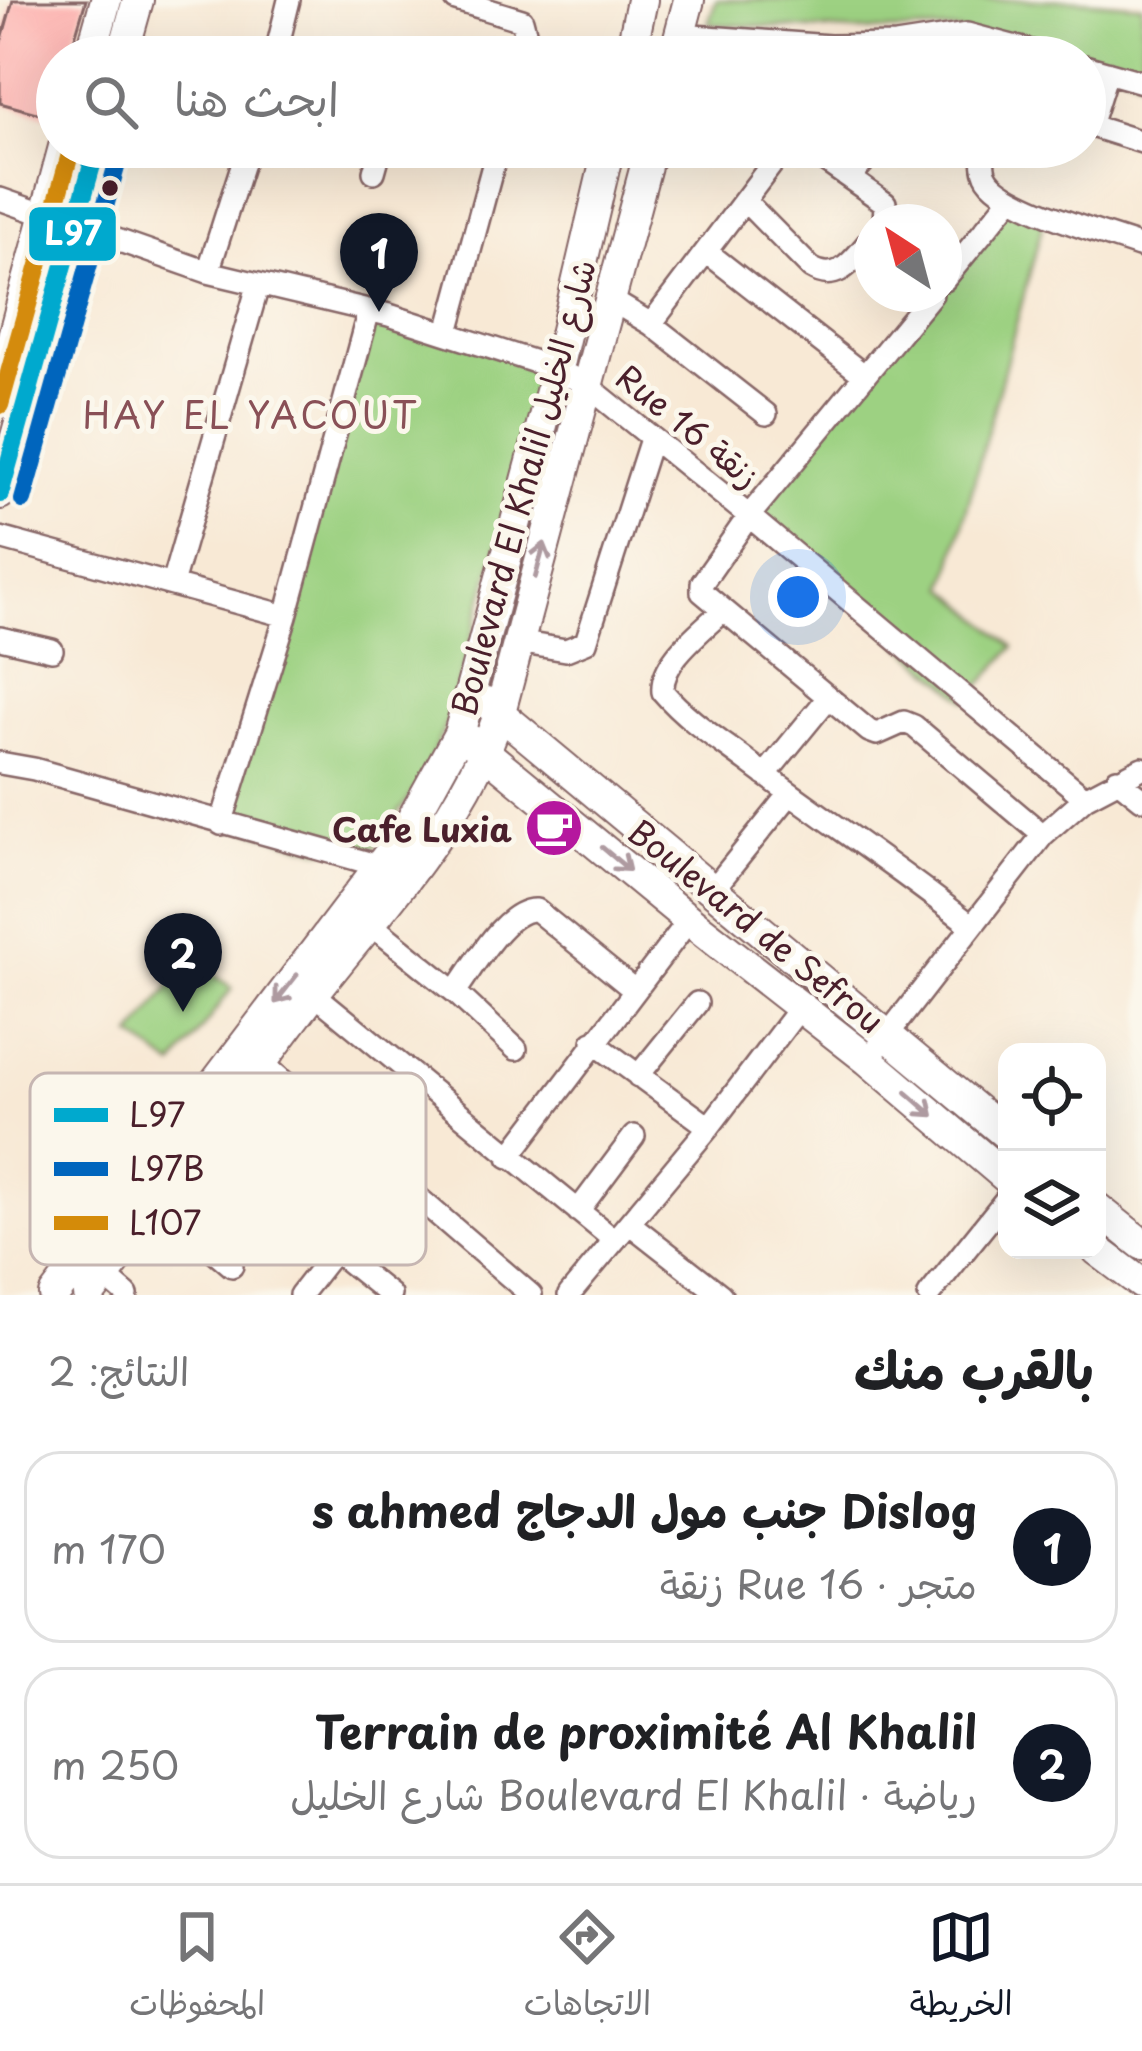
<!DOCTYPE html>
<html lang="ar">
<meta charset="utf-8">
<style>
:root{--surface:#fff;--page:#f6f6f6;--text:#202124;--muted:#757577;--line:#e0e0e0;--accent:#111827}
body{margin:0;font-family:"Playpen Sans","Playpen Sans Arabic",sans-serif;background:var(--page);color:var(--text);direction:rtl}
.controls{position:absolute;right:36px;bottom:36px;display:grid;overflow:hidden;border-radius:24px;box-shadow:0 12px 48px #0002}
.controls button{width:108px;height:108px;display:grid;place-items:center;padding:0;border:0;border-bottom:3px solid var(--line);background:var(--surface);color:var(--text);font:60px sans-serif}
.compass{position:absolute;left:854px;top:204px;width:108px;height:108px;border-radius:50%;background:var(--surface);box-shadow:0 12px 48px #0002;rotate:324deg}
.you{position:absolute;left:798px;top:597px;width:42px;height:42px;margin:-30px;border:9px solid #fff;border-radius:50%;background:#1a73e8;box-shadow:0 0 0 18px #1a73e833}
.badge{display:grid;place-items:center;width:78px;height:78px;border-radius:50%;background:var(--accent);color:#fff;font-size:39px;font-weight:700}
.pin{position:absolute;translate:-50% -99px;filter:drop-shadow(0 3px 6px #0008)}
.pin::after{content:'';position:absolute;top:63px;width:42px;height:36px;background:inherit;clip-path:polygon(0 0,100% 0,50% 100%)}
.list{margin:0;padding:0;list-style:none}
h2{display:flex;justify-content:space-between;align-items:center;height:156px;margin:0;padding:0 48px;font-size:51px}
h2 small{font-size:39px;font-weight:400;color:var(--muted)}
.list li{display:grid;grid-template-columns:78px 1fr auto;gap:36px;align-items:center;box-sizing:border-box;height:192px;margin:0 24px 24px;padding:0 24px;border:3px solid var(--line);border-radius:36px}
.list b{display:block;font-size:45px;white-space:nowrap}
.list p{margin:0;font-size:39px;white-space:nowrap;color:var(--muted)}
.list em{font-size:39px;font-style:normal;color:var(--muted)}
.icon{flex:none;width:66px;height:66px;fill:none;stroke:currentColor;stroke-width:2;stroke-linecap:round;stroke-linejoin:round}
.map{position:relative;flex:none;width:1142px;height:1295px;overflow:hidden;direction:ltr}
.search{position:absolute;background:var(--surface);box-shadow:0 12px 48px #0002;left:36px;right:36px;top:36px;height:132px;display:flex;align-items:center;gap:30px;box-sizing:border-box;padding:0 42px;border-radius:66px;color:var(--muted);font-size:45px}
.sheet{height:588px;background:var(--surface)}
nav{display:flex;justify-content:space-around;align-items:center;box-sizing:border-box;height:168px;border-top:3px solid var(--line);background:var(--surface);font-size:33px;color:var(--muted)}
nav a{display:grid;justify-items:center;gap:6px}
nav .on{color:var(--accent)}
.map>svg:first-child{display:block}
.green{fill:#9dd182;stroke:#747856;stroke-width:3}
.building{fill:#fdaaa9}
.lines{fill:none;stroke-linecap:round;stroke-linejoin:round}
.street-casing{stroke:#876666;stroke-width:26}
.secondary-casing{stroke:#876666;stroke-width:34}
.street{stroke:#fff;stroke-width:21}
.secondary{stroke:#fff;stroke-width:30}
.bus-1-casing{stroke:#fbf7ec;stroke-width:27}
.bus-2-casing{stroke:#fbf7ec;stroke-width:27}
.bus-3-casing{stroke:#fbf7ec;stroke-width:27}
.bus-1{stroke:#00a9ce;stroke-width:18}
.bus-2{stroke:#0065bd;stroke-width:18}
.bus-3{stroke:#d48b09;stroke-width:18}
.oneway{stroke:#ae9aa0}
.bus-dot{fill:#4a1f2b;stroke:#fbf7ec;stroke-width:4.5}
.labels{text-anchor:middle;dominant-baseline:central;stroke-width:10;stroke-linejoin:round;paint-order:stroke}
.street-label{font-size:33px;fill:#4a1f2b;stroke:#fbf7ec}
.poi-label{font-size:33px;font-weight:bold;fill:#4a1f2b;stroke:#fbf7ec;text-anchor:end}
.neighbourhood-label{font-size:36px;letter-spacing:3px;fill:#895057;stroke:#fbf7ec}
.key{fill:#fbf7ec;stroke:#c6b6b2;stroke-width:3}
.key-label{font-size:33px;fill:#4a1f2b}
.line-badge{stroke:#fbf7ec;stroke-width:4.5}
.badge-label{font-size:33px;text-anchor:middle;font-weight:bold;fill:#fff}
</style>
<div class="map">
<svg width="1142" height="1295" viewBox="0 0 1142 1295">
<rect width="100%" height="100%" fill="#fbf7ec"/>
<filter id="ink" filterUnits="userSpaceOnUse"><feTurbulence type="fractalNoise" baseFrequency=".00833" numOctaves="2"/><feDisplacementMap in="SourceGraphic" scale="24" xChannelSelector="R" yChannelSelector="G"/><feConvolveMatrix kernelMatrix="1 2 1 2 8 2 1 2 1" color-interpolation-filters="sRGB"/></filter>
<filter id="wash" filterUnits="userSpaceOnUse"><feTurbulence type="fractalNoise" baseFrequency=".004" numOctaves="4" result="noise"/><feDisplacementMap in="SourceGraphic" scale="48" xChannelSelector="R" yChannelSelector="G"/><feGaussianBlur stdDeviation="2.7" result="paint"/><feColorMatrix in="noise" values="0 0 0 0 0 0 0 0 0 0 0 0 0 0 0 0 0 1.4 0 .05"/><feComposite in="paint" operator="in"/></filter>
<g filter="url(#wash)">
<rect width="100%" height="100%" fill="#f8e9d5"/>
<path class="green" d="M716,0H1073L1142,5V80L1085,57H1062L952,30L856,31L708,24Z
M1012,201L1046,212L946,587L1014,647L967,701L750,515L934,294H944V282Z
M372,312L549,367L449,717L421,781L375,847L319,850L225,823Z
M191,958L232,988L174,1067L133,1036Z"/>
<g id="blocks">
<path class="building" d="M13,0H86L69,57H57V98L51,117L0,103V46Z"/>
</g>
</g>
<g filter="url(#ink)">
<use href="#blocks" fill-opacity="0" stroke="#876666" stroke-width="3"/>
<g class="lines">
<defs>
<path id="street" d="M456,0L522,20L526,35L521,57
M679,35L830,46L896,45L967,34L1054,57
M275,57L289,0
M1085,66L1142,82
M1085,124L1142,142
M1090,126L1107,72
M805,147L885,203L884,222
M984,147C984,156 982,167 986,175C1000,206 1109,235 1142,247
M374,172L381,147
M851,176L877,147
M0,199L208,272L389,315L557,369L588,386L749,516L1085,798
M746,202L811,268C839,285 854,258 872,238
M708,253L865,376
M208,272L248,147
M944,280L1011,198
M932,294L749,516L702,583V592L869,731L877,734L904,722L914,726L1043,835
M611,300L651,324L775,160L794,147
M651,324L766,414
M448,332L498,147
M0,538L286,616
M172,584L258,286
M722,611C701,632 660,661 663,692C687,720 719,740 748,762C822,818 899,868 972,926
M0,638L52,650
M517,642L566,650L586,642L651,439
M0,763L34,769L380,866
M765,775L828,698
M1117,779L1142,799
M221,824L286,616L369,310
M711,892L790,794
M368,922L455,992L516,1049
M455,992C473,968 505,908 536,910L633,989
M313,993L614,1240
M593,1042L709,1127
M868,1060L1043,835L1085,798L1142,768
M261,1062L531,1295
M638,1076L697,1003
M202,1144L390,1295
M509,1157L689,920
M157,1202L232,1266
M578,1211L634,1136
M629,1223L721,1295
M105,1276L127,1295
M300,1295L336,1249
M569,1295L709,1127L801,1006
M929,1295L1007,1198"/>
<path id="secondary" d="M90,57L106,0
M122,57L138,0
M630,57L642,0
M674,57L689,0
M0,385L64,147
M0,494L97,147
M486,702L1007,1135
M470,740L689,920L868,1060L1007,1178
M1097,1208L1142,1244
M1097,1250L1142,1284
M54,1295L404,834L459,734L557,369L609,147
M89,1295C162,1205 227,1107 297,1015C370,918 461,829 500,712L651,147"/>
</defs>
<use href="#street" class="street-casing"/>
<use href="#secondary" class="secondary-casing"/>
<use href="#street" class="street"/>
<use href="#secondary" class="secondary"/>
<defs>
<path id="bus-1" d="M0,494L97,147"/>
<path id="bus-2" d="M23,500L120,153"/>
<path id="bus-3" d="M0,405L72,147"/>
</defs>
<use href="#bus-1" class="bus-1-casing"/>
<use href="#bus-2" class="bus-2-casing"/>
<use href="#bus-3" class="bus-3-casing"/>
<use href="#bus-1" class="bus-1"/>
<use href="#bus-2" class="bus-2"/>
<use href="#bus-3" class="bus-3"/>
</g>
<defs><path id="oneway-shaft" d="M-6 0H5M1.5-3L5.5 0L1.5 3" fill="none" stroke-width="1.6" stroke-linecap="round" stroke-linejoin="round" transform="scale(3)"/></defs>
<g class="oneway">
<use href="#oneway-shaft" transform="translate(540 560) rotate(-75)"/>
<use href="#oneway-shaft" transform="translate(616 859) rotate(40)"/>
<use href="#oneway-shaft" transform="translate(286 989) rotate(128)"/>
<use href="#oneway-shaft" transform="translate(920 1104) rotate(41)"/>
</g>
</g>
<defs>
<symbol id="cafe-disc" viewBox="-11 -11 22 22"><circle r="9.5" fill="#b5179e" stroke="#fbf7ec"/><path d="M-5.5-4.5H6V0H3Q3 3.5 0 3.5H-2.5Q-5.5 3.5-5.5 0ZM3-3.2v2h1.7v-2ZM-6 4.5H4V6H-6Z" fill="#fff"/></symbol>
</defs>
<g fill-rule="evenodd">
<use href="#cafe-disc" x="521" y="795" width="66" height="66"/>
</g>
<circle class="bus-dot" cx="110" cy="188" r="10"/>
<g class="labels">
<g class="street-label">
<text transform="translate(689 425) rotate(39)">Rue 16 زنقة</text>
<text transform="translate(522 487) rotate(-75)">Boulevard El Khalil شارع الخليل</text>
<text transform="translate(757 925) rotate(39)">Boulevard de Sefrou</text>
</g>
<g class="poi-label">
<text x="512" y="828">Cafe Luxia</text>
</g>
<g class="neighbourhood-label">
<text x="251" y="414">HAY EL YACOUT</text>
</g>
</g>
<rect x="30" y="1073" width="396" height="192" rx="18" class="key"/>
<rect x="54" y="1108" width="54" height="14" fill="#00a9ce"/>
<rect x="54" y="1162" width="54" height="14" fill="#0065bd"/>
<rect x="54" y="1216" width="54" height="14" fill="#d48b09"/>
<g class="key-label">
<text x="129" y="1127">L97</text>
<text x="129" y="1181">L97B</text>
<text x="129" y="1235">L107</text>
</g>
<rect class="line-badge" x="27" y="205" width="91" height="58" rx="12" fill="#00a9ce"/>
<g class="badge-label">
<text x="73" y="245">L97</text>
</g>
</svg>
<div class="controls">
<button><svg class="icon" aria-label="locate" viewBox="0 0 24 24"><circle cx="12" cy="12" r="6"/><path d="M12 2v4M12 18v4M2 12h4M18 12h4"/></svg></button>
<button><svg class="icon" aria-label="layers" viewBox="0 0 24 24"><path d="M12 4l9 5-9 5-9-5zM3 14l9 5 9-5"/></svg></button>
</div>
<svg class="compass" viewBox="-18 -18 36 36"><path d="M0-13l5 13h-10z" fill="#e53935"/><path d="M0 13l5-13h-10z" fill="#757577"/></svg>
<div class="you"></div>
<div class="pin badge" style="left:379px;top:312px">1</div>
<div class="pin badge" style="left:183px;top:1012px">2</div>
<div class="search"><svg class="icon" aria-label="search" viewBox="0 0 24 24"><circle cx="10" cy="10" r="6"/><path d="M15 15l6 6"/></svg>ابحث هنا</div>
</div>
<section class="sheet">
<h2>بالقرب منك<small>النتائج: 2</small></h2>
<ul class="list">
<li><span class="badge">1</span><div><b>Dislog جنب مول الدجاج s ahmed</b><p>متجر · Rue 16 زنقة</p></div><em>170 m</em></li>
<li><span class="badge">2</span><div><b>Terrain de proximité Al Khalil</b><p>رياضة · Boulevard El Khalil شارع الخليل</p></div><em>250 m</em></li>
</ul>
</section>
<nav>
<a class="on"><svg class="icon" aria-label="map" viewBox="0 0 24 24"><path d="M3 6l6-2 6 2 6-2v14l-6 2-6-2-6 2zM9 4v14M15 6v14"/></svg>الخريطة</a>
<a><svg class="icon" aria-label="directions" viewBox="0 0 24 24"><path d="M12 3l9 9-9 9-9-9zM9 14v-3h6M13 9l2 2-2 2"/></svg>الاتجاهات</a>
<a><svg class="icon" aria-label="saved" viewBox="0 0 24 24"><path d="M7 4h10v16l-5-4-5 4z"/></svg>المحفوظات</a>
</nav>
